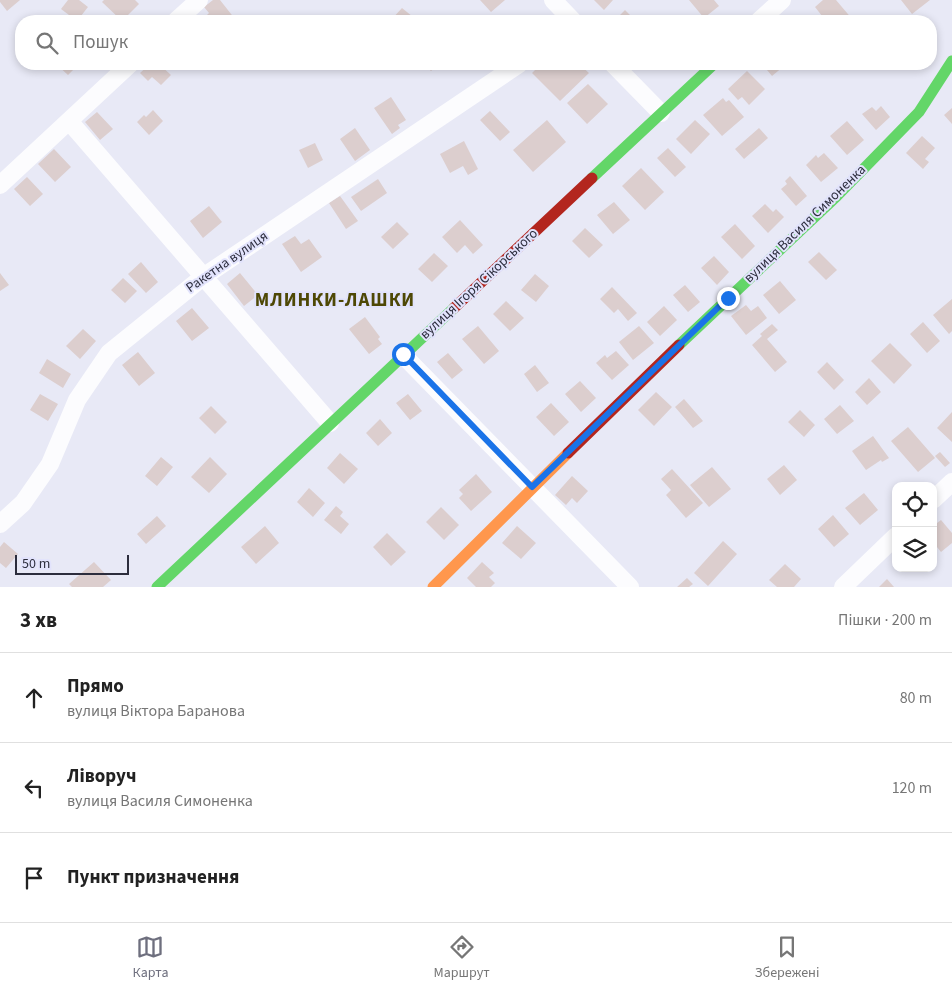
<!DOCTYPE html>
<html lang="uk">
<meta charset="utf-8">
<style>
:root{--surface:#fff;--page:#f6f6f6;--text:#222;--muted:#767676;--line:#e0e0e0;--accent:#6e6f7e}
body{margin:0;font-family:"Source Sans 3",sans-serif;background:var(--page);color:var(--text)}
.controls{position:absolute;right:15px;bottom:15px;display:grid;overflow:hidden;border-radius:10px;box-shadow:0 2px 8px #0003}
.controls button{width:45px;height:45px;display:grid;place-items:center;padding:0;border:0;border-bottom:1px solid var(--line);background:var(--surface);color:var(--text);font:25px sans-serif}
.scale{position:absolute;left:15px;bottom:12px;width:114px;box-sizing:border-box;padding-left:5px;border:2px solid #2c2d3d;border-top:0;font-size:14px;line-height:18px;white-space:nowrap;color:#2c2d3d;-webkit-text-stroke:4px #e2e3fc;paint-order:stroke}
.stop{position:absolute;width:15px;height:15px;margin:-11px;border:4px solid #1a73e8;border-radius:50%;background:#fff}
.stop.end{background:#1a73e8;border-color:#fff;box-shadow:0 1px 5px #0008}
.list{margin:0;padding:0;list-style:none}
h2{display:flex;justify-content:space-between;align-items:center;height:65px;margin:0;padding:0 20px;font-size:21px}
h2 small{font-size:16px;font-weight:400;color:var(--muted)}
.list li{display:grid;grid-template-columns:32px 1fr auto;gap:15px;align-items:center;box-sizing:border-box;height:90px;padding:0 20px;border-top:1px solid var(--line)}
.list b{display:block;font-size:19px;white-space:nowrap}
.list p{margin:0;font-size:16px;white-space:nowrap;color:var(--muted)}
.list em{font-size:16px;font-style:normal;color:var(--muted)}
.icon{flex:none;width:28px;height:28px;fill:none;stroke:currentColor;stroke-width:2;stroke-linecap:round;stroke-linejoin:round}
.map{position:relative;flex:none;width:952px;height:587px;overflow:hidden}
.search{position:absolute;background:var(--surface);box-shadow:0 2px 8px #0003;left:15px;right:15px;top:15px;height:55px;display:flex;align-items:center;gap:12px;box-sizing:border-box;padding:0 18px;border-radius:20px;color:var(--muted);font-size:19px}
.sheet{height:335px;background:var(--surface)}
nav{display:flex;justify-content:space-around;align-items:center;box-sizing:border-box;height:70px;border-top:1px solid var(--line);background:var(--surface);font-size:14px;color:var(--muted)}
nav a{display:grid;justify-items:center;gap:2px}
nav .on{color:var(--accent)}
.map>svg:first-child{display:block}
.building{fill:#dccece}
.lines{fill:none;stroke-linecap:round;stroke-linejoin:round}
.street{stroke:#fcfcfe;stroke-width:18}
.fast{stroke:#63d668;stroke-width:11}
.slow{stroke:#ff974d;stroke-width:11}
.jam{stroke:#b3261e;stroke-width:11}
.route{stroke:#1a73e8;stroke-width:6}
.labels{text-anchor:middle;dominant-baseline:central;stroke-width:4;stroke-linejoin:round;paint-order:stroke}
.street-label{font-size:14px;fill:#2c2d3d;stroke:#e2e3fc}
.district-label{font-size:19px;font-weight:bold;letter-spacing:1px;fill:#4e4806;stroke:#e2e3fc}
</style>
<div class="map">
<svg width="952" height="587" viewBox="0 0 952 587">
<rect width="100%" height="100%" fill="#e8e9f6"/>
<path class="building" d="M0,0H20L7,11L0,2Z
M68,0H79L88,7L77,21L61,9Z
M104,0H135L139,4L122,21L102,2Z
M213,0H220L235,19L232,21H209L205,17L209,13L204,7Z
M480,0H505L491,12Z
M594,0H613L604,10Z
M689,0H714L719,6L704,18Z
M823,0H836L853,20L852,21H826L815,7Z
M901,0H930L912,14Z
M402,8L418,21H390Z
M625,10L636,21H614Z
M56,64H79L68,75Z
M150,64H159L171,75L161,85L152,77L148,81L140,73Z
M424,64H439L431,71Z
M541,64H579L589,73L560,101L532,73Z
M762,64H782L784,66L772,76Z
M747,71L765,89L749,105L742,97L738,100L728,89Z
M588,84L608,104L587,124L567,103Z
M391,97L406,120L398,125L400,128L392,134L374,108Z
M723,98L726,102L729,100L744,117L722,136L703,115Z
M881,106L890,117L876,130L862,114L872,107L876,111Z
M952,108V124L944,115Z
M153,110L163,121L149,135L137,122L144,115L146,117Z
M490,111L510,132L500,141L480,120Z
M97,112L113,129L100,140L85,122Z
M547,120L566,142L533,172L513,150Z
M695,120L710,134L691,154L676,139Z
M847,121L864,140L847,155L830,136Z
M355,128L370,150L355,161L340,139Z
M759,128L768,138L744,159L735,149Z
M922,136L935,148L925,159L929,162L923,169L906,153Z
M464,141L478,169L468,175L463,166L450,173L440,154Z
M315,143L323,160L308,168L299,150Z
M668,148L686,167L675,177L657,158Z
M54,149L71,167L55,182L38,164Z
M824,153L838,168L821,182L806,165L816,155L818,158Z
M641,168L664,192L645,210L622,186Z
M790,176L807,196L796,206L781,189L787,184L785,181Z
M27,177L43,194L30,206L14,189Z
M378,179L387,193L361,211L351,197Z
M340,196L358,221L346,229L329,203Z
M614,202L630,220L613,234L597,215Z
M765,204L773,212L776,209L784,217L768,233L752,216Z
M209,206L222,222L203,238L190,221Z
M460,220L483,245L473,254L465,245L457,253L442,237Z
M397,222L409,234L393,249L381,237Z
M735,224L755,246L742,259L721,237Z
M585,228L603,245L589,258L572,241Z
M295,236L301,244L309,239L322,257L301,272L282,244Z
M819,252L837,270L826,280L808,262Z
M434,253L448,266L432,282L418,269Z
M714,256L729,272L717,285L701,268Z
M141,262L158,282L146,293L128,274Z
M0,273L9,285L0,291Z
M240,273L258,295L244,306L227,284Z
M535,274L549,286L536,302L521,290Z
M123,278L137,291L125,303L111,290Z
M780,281L796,300L779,314L763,295Z
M685,285L700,302L688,312L673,295Z
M612,287L637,313L628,321L618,309L614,313L600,299Z
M952,299V331L949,334L933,315Z
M506,301L524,318L510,331L493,314Z
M746,305L751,311L758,306L767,318L746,335L731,316Z
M664,306L677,320L660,336L647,322Z
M192,308L209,328L192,341L176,321Z
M365,317L380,337L378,339L382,344L369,354L349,329Z
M923,322L940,341L927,353L910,334Z
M772,324L778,330L767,339L787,362L775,372L752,345L762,336L760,334Z
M478,326L499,351L484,364L462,339Z
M639,326L654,343L633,360L619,342Z
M83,329L96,341L80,359L66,346Z
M890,343L912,365L894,384L871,361Z
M616,351L629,365L612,380L596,363L605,355L607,358Z
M138,352L155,373L139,386L122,365Z
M448,353L463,370L452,379L437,362Z
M47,359L71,374L63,388L39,373Z
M827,362L844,380L834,390L817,372Z
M535,365L549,383L537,392L524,374Z
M869,378L881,392L867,405L855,392Z
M580,381L596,398L581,412L565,394Z
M656,392L672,407L654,426L638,410Z
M40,394L58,404L48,421L30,410Z
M408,394L422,411L410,420L396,403Z
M684,399L703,421L693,428L675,407Z
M551,403L569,422L554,436L536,417Z
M840,405L854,421L837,434L824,419Z
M211,406L227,422L215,434L199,418Z
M800,410L815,425L804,437L788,422Z
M952,412V442L937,428Z
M380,419L392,433L378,446L366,433Z
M908,427L935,458L918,472L891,441Z
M873,436L889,458L882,462L881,460L866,470L852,451Z
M940,452L950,463L945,467L935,456Z
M340,453L358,469L344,484L327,468Z
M161,457L173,467L157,486L145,476Z
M210,457L227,474L209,493L191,477Z
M784,465L797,480L780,495L767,479Z
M712,467L731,489L709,507L690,485Z
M672,469L703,503L686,518L666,495L671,490L661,479Z
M476,474L492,492L471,511L459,498L463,494L459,490Z
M572,476L588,491L577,503L572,498L566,505L555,495Z
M309,488L325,503L313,517L297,502Z
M864,493L878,510L860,525L845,508Z
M336,506L343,512L340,516L349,524L341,534L324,520Z
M441,507L459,525L444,540L426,522Z
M833,515L849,534L834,547L818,529Z
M157,516L166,526L146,544L137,534Z
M941,520L952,533V543L941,552L933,542V526Z
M265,526L279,543L256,564L241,547Z
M517,526L536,543L521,559L502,543Z
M387,533L406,552L391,566L373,547Z
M723,541L737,554L708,586L694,573Z
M4,542L18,554L6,568L0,563V547Z
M94,562L111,580L103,587H72L69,584Z
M482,562L494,573L489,577L495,583L491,587H476L467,578Z
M785,564L801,579L794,587H777L769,580Z
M687,578L693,584L689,587H677Z
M887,579L894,587H879Z"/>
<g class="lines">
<path class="street" d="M553,0L573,21
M176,21L199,0
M759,21L782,0
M613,64L661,113
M69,121L330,423
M0,185L130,64
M403,355L630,587
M933,500L952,482
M0,524L23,503L50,464L77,400L109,353L203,277L519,64
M843,587L896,536"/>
<path class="fast" d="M592,178L714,64
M679,345L837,196L919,112L952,61
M157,587L454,308"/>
<path class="slow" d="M433,587L568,453"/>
<path class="jam" d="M454,308L592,178
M568,453L679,345"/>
</g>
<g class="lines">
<path class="route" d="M403,354L532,487L728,298"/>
</g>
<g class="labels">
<g class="street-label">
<text transform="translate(805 224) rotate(-44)">вулиця Василя Симоненка</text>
<text transform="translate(227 262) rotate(-35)">Ракетна вулиця</text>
<text transform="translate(479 284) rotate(-43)">вулиця Ігоря Сікорського</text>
</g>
<g class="district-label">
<text x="335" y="300">МЛИНКИ-ЛАШКИ</text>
</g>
</g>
</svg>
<div class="controls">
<button><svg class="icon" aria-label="locate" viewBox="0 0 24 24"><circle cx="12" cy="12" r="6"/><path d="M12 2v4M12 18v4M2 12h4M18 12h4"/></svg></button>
<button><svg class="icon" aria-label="layers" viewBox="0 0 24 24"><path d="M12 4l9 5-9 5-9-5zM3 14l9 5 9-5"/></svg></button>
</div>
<div class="scale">50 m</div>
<div class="stop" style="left:403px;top:354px"></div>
<div class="stop end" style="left:728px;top:298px"></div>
<div class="search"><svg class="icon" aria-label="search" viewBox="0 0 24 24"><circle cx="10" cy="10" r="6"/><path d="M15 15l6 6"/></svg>Пошук</div>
</div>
<section class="sheet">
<h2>3 хв<small>Пішки · 200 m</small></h2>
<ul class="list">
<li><svg class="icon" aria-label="ahead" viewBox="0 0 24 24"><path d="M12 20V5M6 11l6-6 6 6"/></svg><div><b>Прямо</b><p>вулиця Віктора Баранова</p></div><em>80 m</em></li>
<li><svg class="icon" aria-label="left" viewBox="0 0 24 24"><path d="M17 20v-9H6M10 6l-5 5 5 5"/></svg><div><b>Ліворуч</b><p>вулиця Василя Симоненка</p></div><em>120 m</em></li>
<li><svg class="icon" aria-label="arrive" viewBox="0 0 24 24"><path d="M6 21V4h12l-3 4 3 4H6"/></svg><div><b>Пункт призначення</b></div></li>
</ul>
</section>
<nav>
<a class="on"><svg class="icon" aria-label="map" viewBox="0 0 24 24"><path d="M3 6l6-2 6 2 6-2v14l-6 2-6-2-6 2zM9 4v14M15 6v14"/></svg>Карта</a>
<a><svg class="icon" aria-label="directions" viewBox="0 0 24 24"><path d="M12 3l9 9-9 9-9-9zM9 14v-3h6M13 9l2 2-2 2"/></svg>Маршрут</a>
<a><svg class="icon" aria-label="saved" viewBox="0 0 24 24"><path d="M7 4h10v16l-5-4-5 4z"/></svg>Збережені</a>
</nav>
